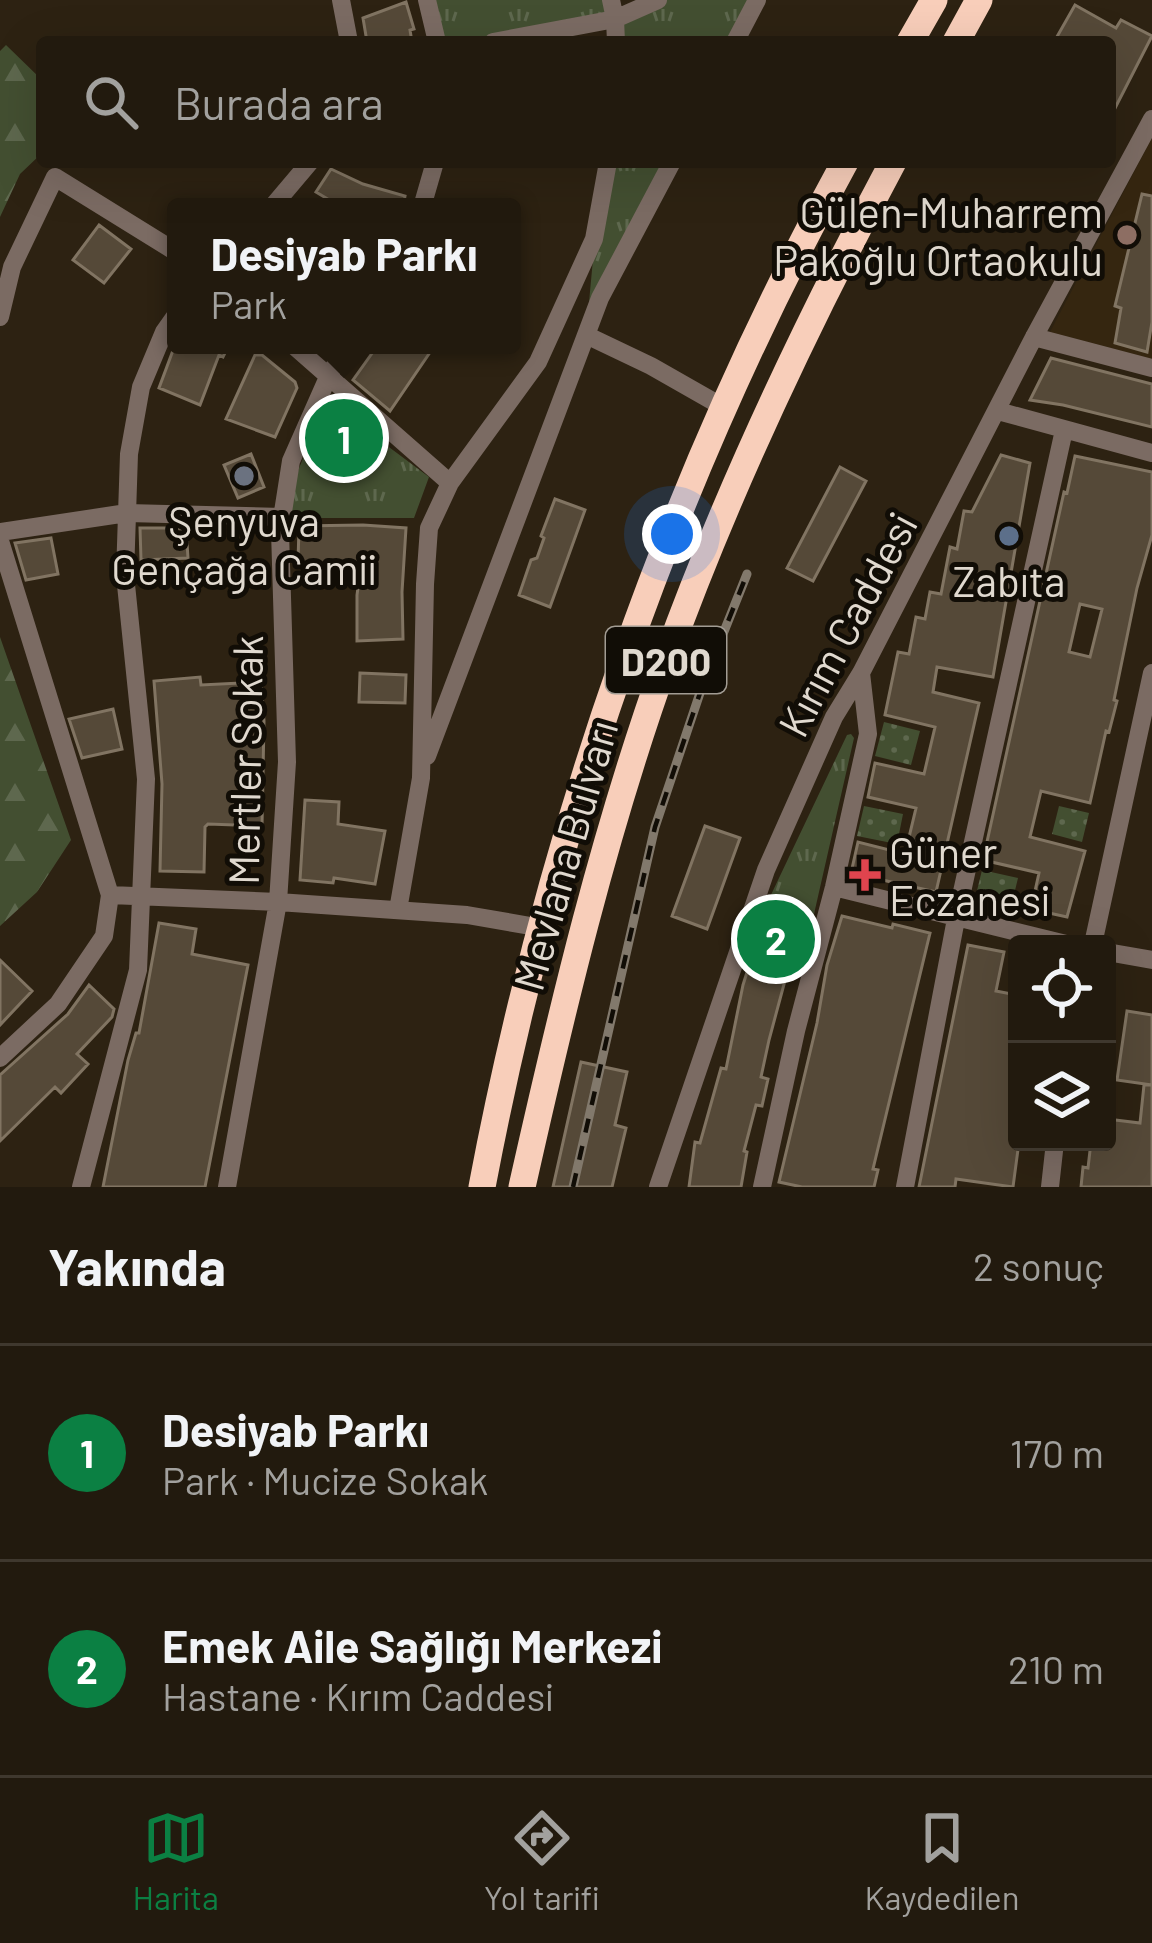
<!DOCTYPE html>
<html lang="tr">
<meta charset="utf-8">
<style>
:root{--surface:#221a0e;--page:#2e271c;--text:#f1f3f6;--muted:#a2a19e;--line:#3f382e;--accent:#0b8043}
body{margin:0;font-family:Barlow,sans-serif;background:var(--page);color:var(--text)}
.controls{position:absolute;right:36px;bottom:36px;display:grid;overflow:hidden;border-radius:12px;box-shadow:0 12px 48px #0002}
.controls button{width:108px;height:108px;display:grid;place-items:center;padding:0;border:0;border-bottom:3px solid var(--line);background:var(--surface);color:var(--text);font:60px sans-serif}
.you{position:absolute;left:672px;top:534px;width:42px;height:42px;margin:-30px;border:9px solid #fff;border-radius:50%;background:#1a73e8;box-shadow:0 0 0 18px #1a73e833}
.badge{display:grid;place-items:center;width:78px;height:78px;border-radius:50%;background:var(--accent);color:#fff;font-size:39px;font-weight:700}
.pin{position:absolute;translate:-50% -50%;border:6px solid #fff;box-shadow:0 3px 12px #0006}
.popup{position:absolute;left:167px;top:198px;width:354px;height:156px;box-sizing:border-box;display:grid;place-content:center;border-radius:12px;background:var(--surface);filter:drop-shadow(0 3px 9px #0005);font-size:39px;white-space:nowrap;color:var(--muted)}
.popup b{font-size:45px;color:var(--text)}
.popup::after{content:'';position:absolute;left:50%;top:100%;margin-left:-24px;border:24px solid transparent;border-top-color:var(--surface)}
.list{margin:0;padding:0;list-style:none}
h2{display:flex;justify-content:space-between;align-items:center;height:156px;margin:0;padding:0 48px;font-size:51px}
h2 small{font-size:39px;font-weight:400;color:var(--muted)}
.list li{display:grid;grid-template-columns:78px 1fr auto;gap:36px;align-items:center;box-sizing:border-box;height:216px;padding:0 48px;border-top:3px solid var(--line)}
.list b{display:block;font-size:45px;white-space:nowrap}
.list p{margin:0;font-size:39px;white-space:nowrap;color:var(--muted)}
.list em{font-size:39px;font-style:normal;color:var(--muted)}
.icon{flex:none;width:66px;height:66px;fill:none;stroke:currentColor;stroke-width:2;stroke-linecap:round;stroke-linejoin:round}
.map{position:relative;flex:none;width:1152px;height:1187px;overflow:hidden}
.search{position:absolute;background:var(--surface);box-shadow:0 12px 48px #0002;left:36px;right:36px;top:36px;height:132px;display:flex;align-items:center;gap:30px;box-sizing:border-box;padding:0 42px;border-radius:12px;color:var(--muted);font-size:45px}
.sheet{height:588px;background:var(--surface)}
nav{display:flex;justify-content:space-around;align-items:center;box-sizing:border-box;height:168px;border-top:3px solid var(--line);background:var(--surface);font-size:33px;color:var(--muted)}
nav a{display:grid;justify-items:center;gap:6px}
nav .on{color:var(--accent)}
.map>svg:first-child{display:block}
.built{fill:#352610}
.grass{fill:url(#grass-dots)}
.forest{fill:url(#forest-firs)}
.park{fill:url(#park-tufts)}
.building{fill:#554938;stroke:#817462;stroke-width:3;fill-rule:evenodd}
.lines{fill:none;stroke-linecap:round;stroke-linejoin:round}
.minor{stroke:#7b6b63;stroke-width:18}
.highway{stroke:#f8ceba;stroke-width:27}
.rail-casing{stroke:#82796c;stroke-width:9}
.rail{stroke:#110d06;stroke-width:4.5;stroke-dasharray:14;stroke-linecap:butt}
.education-dot{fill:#8d6e63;stroke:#110d06;stroke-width:4.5}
.worship-dot{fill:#6b7280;stroke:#110d06;stroke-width:4.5}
.service-dot{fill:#5c6f8a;stroke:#110d06;stroke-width:4.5}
.health-dot{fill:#e0444e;stroke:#110d06;stroke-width:4.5}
.labels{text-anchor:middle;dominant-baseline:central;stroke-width:10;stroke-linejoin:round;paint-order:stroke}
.shield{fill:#110d06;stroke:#a29c93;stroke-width:3}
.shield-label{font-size:39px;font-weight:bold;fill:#e0d9cf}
.poi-label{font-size:42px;fill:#e0d9cf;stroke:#110d06}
.street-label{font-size:42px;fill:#e0d9cf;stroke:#110d06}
</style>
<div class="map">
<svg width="1152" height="1187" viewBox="0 0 1152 1187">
<defs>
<pattern id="grass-dots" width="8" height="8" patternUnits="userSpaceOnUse" patternTransform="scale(3)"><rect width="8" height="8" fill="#434f31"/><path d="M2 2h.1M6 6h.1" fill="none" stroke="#5e684e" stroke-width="1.8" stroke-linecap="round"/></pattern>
<pattern id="forest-firs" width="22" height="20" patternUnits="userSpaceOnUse" patternTransform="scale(3)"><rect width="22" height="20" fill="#434f31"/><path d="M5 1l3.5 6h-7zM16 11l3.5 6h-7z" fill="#5e684e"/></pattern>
<pattern id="park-tufts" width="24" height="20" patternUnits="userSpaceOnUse" patternTransform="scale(3)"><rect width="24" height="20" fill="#434f31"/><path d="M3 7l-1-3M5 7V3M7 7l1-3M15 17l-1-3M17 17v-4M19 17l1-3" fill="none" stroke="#5e684e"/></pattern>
</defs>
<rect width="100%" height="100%" fill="#2d2212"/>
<path class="built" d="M1152,138V359L1050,332Z"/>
<path class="grass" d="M884,722L920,731L911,765L875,756Z
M864,806L903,814L897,844L857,836Z
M1059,806L1089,813L1082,842L1052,834Z
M982,870L1018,878L1011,907L975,899Z"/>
<path class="forest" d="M6,45L42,80V153L20,174L0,217V51Z
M0,637L71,840L37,892L0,926Z"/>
<path class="park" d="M426,0H609L616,18L653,0H758L737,42H613L615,20L498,42H436Z
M602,162H675L586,335Z
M326,400L429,477L414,518H289L296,476Z
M851,734L854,738L809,936L759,920L847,735Z"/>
<path class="building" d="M406,2L414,29L410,30L412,42H367L363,18Z
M1075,5L1116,28L1121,20L1152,36L1110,118V42H1054Z
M331,169L363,184L405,196L403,207H341L316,192Z
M1142,194L1152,196V322L1147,352L1115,343L1121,308L1115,306Z
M99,225L131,249L104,283L73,260Z
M175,345H229L223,357L219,355L200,405L159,388Z
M378,345H435L390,411L353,380Z
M255,355H262L295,382L297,388L275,437L226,419Z
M1051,358L1152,384V427L1063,405L1030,400Z
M251,454L264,487L238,498L224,465Z
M1001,455L1030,463L993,677L937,667L933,692L979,703L936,892L851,873L858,842L905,854L916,808L868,797L875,763L924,774L935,727L885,715L898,652L909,654L916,617L925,619L930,592L941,594L950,547L957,549L964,511L972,512Z
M1075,456L1152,472V535L1137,588L1114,700L1117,701L1109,732L1106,731L1090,803L1041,791L1030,837L1085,851L1067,917L1031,909L1039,873L983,860L1064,492L1067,493ZM1080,604L1102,609L1090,657L1069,652Z
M840,467L866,481L813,581L787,568Z
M555,499L585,510L550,607L519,595L531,560L537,558L544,538L541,536Z
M363,525L406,528L402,592L403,639L357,641V595L361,565L298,563L299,526Z
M140,528H186L188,558L141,560Z
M51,538L58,574L26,580L15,543Z
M360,673L406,675L405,703L359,702Z
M200,677L201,685L261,682L264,721L262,826L208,824L205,827L204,872L160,871L162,784L154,681Z
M113,709L122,749L82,758L69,719Z
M305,800L339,802L338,824L385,831L375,884L334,878L333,883L300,880Z
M705,826L740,838L707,929L672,916Z
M842,916L892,928L893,924L930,933L873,1169L878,1170L874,1187H802L779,1182L817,1023L827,965Z
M159,923L196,929L192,954L248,965L205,1187H103L128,1060L136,1033H139Z
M762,925L797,936L769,1040L761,1077L768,1079L762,1106L756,1105L744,1151L747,1152L741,1187H689L695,1142L700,1143L721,1068L726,1069L743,985Z
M968,945L1004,952L996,991L1017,995L1019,1142L1013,1187L956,1179L955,1187H919Z
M0,960L32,991L0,1025Z
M89,985L114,1009L112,1017L77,1054L88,1064L61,1093L55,1087L0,1141V1075L68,1014Z
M1127,1011L1152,1015V1085L1117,1080Z
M581,1062L627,1072L615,1125L626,1128L612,1187H553Z
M1144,1085H1152V1187H1081L1083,1167L1088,1168L1091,1142H1107V1119L1140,1123Z"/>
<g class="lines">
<path class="minor" d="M341,0L349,42
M427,0L437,42
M611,0L615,19L616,42
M493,42L615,19L658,0
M735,42L757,0
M272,207L310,162
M422,207L435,162
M0,317L12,267L55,177L176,252
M586,335L651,366L723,407
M1034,337L1152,368
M293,345L450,483
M998,411L1152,453
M0,532L127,513L282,517
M0,541L110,895L104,936L58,1004L0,1058
M427,756L600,298L672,162
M834,887L1066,944
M110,895L278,902L467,915L542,928
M398,910L421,778L425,584L429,528L450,483L538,362L594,239L608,162
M1093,944L1152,673
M1107,952L1152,960
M81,1187L138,970L146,779L125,575L129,454L141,387L164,332L176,315
M227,1187L278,902L287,762L280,531L291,461L329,375L348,345
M658,1187L766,870L834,717L861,673L1034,337L1152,119
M762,1187L796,1031L834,887L868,734L861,673
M905,1187L956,919L1064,430
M1050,1187L1055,1142"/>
<path class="highway" d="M910,42L934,0
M956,42L979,0
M482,1187C549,832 671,479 845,162
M522,1187C562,1009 604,832 666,660C728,488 807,323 893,162"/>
<defs>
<path id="rail" d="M573,1187L655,827L703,684L747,574"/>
</defs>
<use href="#rail" class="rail-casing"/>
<use href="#rail" class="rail"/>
</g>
<circle class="education-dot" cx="1127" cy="235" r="12"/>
<circle class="worship-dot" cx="244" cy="476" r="12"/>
<circle class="service-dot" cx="1009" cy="536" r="12"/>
<path class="health-dot" d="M859 857h12v12h12v12h-12v12h-12v-12h-12v-12h12z"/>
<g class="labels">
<rect class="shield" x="606" y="627" width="120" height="66" rx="9"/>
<g class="shield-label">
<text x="666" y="660">D200</text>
</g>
<g class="poi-label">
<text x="1103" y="211" text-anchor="end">Gülen-Muharrem<tspan x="1103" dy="48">Pakoğlu Ortaokulu</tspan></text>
<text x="244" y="520">Şenyuva<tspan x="244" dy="48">Gençağa Camii</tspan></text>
<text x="1009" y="580">Zabıta</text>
<text x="889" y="851" text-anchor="start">Güner<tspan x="889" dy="48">Eczanesi</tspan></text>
</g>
<g class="street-label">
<text transform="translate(846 624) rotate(-62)">Kırım Caddesi</text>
<text transform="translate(244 760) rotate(-89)">Mertler Sokak</text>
<text transform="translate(564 855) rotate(-74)">Mevlana Bulvarı</text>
</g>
</g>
</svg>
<div class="controls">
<button><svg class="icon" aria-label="locate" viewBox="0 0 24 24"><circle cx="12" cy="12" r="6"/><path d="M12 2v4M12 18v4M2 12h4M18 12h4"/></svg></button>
<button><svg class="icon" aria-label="layers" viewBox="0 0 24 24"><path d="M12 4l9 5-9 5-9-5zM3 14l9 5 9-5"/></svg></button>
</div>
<div class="you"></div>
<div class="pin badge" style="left:344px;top:438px">1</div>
<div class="popup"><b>Desiyab Parkı</b>Park</div>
<div class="pin badge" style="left:776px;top:939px">2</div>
<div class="search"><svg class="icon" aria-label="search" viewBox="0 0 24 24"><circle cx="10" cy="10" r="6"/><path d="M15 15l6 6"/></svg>Burada ara</div>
</div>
<section class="sheet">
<h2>Yakında<small>2 sonuç</small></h2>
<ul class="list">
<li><span class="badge">1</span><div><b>Desiyab Parkı</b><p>Park · Mucize Sokak</p></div><em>170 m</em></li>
<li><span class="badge">2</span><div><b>Emek Aile Sağlığı Merkezi</b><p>Hastane · Kırım Caddesi</p></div><em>210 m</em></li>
</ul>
</section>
<nav>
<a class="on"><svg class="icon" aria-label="map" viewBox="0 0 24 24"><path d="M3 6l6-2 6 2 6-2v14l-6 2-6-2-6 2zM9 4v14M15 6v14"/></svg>Harita</a>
<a><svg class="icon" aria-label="directions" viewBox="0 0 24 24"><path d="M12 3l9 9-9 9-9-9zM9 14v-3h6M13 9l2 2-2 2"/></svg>Yol tarifi</a>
<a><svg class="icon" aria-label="saved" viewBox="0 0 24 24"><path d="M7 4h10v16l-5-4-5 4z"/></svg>Kaydedilen</a>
</nav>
